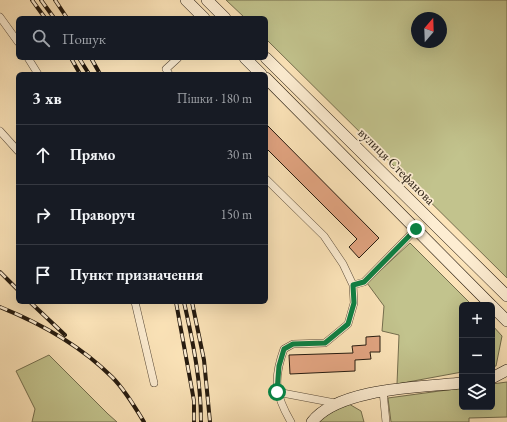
<!DOCTYPE html>
<html lang="uk">
<meta charset="utf-8">
<style>
:root{--surface:#171b24;--page:#242831;--text:#f1f3f6;--muted:#9ea1a6;--line:#363941}
body{margin:0;font-family:"EB Garamond",serif;background:var(--page);color:var(--text)}
.controls{position:absolute;right:12px;bottom:12px;display:grid;overflow:hidden;border-radius:6px;box-shadow:0 4px 16px #0002}
.controls button{width:36px;height:36px;display:grid;place-items:center;padding:0;border:0;border-bottom:1px solid var(--line);background:var(--surface);color:var(--text);font:20px sans-serif}
.compass{position:absolute;left:411px;top:12px;width:36px;height:36px;border-radius:50%;background:var(--surface);box-shadow:0 4px 16px #0002;rotate:19deg}
.stop{position:absolute;width:12px;height:12px;margin:-9px;border:3px solid #0b8043;border-radius:50%;background:#fff}
.stop.end{background:#0b8043;border-color:#fff;box-shadow:0 1px 4px #0008}
.list{margin:0;padding:0;list-style:none}
h2{display:flex;justify-content:space-between;align-items:center;height:52px;margin:0;padding:0 16px;font-size:17px}
h2 small{font-size:13px;font-weight:400;color:var(--muted)}
.list li{display:grid;grid-template-columns:26px 1fr auto;gap:12px;align-items:center;box-sizing:border-box;height:60px;padding:0 16px;border-top:1px solid var(--line)}
.list b{display:block;font-size:15px;white-space:nowrap}
.list em{font-size:13px;font-style:normal;color:var(--muted)}
.icon{flex:none;width:22px;height:22px;fill:none;stroke:currentColor;stroke-width:2;stroke-linecap:round;stroke-linejoin:round}
.map{position:relative;flex:none;width:507px;height:422px;overflow:hidden}
.search{position:absolute;background:var(--surface);box-shadow:0 4px 16px #0002;left:16px;top:16px;width:252px;height:44px;display:flex;align-items:center;gap:10px;box-sizing:border-box;padding:0 14px;border-radius:6px;color:var(--muted);font-size:15px}
.panel{position:absolute;background:var(--surface);box-shadow:0 4px 16px #0002;left:16px;top:72px;width:252px;height:232px;border-radius:6px}
.map>svg:first-child{display:block}
.green{fill:#c2c38d;stroke:#746e4e;fill-rule:evenodd}
.building{fill:#e3a582;stroke:#251a0f}
.lines{fill:none;stroke-linecap:round;stroke-linejoin:round}
.street-casing{stroke:#5b4c3a;stroke-width:8}
.secondary-casing{stroke:#251a0f;stroke-width:12}
.street{stroke:#fdedd2;stroke-width:7}
.secondary{stroke:#fdedd2;stroke-width:11}
.rail-casing{stroke:#251a0f;stroke-width:4}
.rail{stroke:#fdedd2;stroke-width:2.5;stroke-dasharray:8;stroke-linecap:butt}
.route{stroke:#0b8043;stroke-width:5}
.labels{text-anchor:middle;dominant-baseline:central;stroke-width:3.5;stroke-linejoin:round;paint-order:stroke}
.street-label{font-size:14px;fill:#251a0f;stroke:#fdedd2}
</style>
<div class="map">
<svg width="507" height="422" viewBox="0 0 507 422">
<rect width="100%" height="100%" fill="#fce4b9"/>
<filter id="stains"><feTurbulence type="fractalNoise" baseFrequency=".005" numOctaves="4"/><feColorMatrix values="0 0 0 0 .2 0 0 0 0 .09 0 0 0 0 .02 0 0 0 .5 -.17"/></filter>
<radialGradient id="worn" r=".72"><stop offset=".6" stop-color="#630" stop-opacity="0"/><stop offset="1" stop-color="#630" stop-opacity=".3"/></radialGradient>
<path class="green" d="M226,0H507V278L266,39V18H245ZM417,18H441V42H417Z
M410,243L472,305H462V372L397,384L399,335L382,331L384,306L367,283Z
M492,325L502,336L496,366L492,367Z
M49,355L108,414L117,422H32L35,409L16,371Z
M507,382V417L469,418V422H391L388,398L462,388V407H492V384Z
M349,404L361,411L364,422H318L325,414Z"/>
<path class="building" d="M266,124L379,238L359,258L349,247L357,239L266,148Z
M380,336V352H370L371,359L355,360V371L290,374L289,355L353,353L352,346L366,345V337Z"/>
<g class="lines">
<defs>
<path id="street" d="M0,17L18,42
M28,58L38,74
M169,74L166,69L178,58
M0,131L18,151
M266,179L324,236L343,264L353,285L354,303L348,324L325,343L293,344L284,349C273,379 275,395 291,422
M353,285L364,282L416,229
M135,302L154,383
M383,391L386,422
M277,392L335,403"/>
<path id="secondary" d="M186,0L204,18
M207,0L225,18
M245,58L261,74
M266,58L507,296
M266,78L491,305
M492,306L507,321
M492,378L507,370
M312,422C338,388 421,387 462,383"/>
</defs>
<use href="#street" class="street-casing"/>
<use href="#secondary" class="secondary-casing"/>
<use href="#street" class="street"/>
<use href="#secondary" class="secondary"/>
<defs>
<path id="rail" d="M32,0L45,18
M41,0L54,18
M55,0L67,18
M71,58L80,74
M79,58L89,74
M91,58L100,74
M0,272L18,290
M30,302L65,335
M176,302L194,401V422
M184,302C193,342 201,381 201,422
M192,302L204,360L210,422
M0,307C40,323 81,346 112,377C125,390 135,407 144,422"/>
</defs>
<use href="#rail" class="rail-casing"/>
<use href="#rail" class="rail"/>
</g>
<g class="lines">
<path class="route" d="M277,392L279,366L284,349L293,344L325,343L348,324L354,303L353,285L364,282L416,229"/>
</g>
<g class="labels">
<g class="street-label">
<text transform="translate(397 166) rotate(45)">вулиця Стефанова</text>
</g>
</g>
<rect width="100%" height="100%" filter="url(#stains)"/>
<rect width="100%" height="100%" fill="url(#worn)"/>
</svg>
<div class="controls">
<button>+</button>
<button>−</button>
<button><svg class="icon" aria-label="layers" viewBox="0 0 24 24"><path d="M12 4l9 5-9 5-9-5zM3 14l9 5 9-5"/></svg></button>
</div>
<svg class="compass" viewBox="-18 -18 36 36"><path d="M0-13l5 13h-10z" fill="#e53935"/><path d="M0 13l5-13h-10z" fill="#9ea1a6"/></svg>
<div class="stop" style="left:277px;top:392px"></div>
<div class="stop end" style="left:416px;top:229px"></div>
<div class="search"><svg class="icon" aria-label="search" viewBox="0 0 24 24"><circle cx="10" cy="10" r="6"/><path d="M15 15l6 6"/></svg>Пошук</div>
<section class="panel">
<h2>3 хв<small>Пішки · 180 m</small></h2>
<ul class="list">
<li><svg class="icon" aria-label="ahead" viewBox="0 0 24 24"><path d="M12 20V5M6 11l6-6 6 6"/></svg><div><b>Прямо</b></div><em>30 m</em></li>
<li><svg class="icon" aria-label="right" viewBox="0 0 24 24"><path d="M7 20v-9h11M14 6l5 5-5 5"/></svg><div><b>Праворуч</b></div><em>150 m</em></li>
<li><svg class="icon" aria-label="arrive" viewBox="0 0 24 24"><path d="M6 21V4h12l-3 4 3 4H6"/></svg><div><b>Пункт призначення</b></div></li>
</ul>
</section>
</div>
